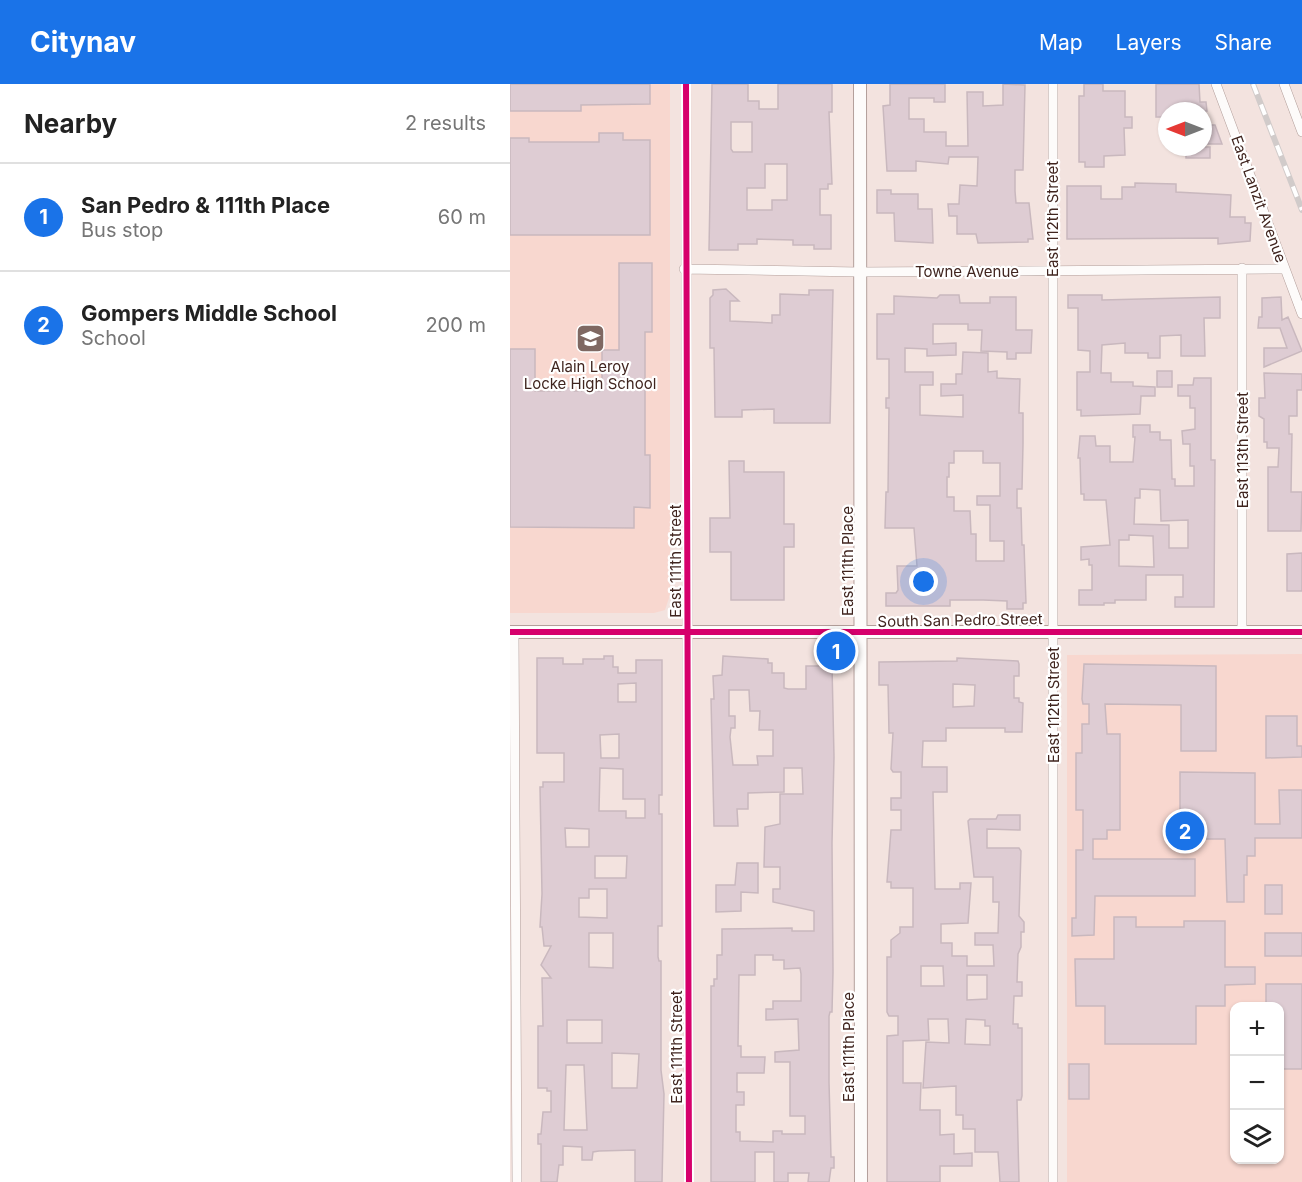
<!DOCTYPE html>
<meta charset="utf-8">
<style>
:root{--surface:#fff;--page:#f6f6f6;--text:#222;--muted:#767676;--line:#e0e0e0;--accent:#1a73e8}
body{margin:0;font-family:Inter,sans-serif;background:var(--page);color:var(--text)}
.controls{position:absolute;right:18px;bottom:18px;display:grid;overflow:hidden;border-radius:12px;box-shadow:0 2px 4px #0004}
.controls button{width:54px;height:54px;display:grid;place-items:center;padding:0;border:0;border-bottom:2px solid var(--line);background:var(--surface);color:var(--text);font:30px sans-serif}
.compass{position:absolute;left:648px;top:18px;width:54px;height:54px;border-radius:50%;background:var(--surface);box-shadow:0 2px 4px #0004;rotate:270deg}
.you{position:absolute;left:414px;top:498px;width:21px;height:21px;margin:-15px;border:4px solid #fff;border-radius:50%;background:#1a73e8;box-shadow:0 0 0 9px #1a73e833}
.badge{display:grid;place-items:center;width:39px;height:39px;border-radius:50%;background:var(--accent);color:#fff;font-size:20px;font-weight:700}
.pin{position:absolute;translate:-50% -50%;border:3px solid #fff;box-shadow:0 2px 6px #0006}
.list{margin:0;padding:0;list-style:none}
h2{display:flex;justify-content:space-between;align-items:center;height:78px;margin:0;padding:0 24px;font-size:26px}
h2 small{font-size:20px;font-weight:400;color:var(--muted)}
.list li{display:grid;grid-template-columns:39px 1fr auto;gap:18px;align-items:center;box-sizing:border-box;height:108px;padding:0 24px;border-top:2px solid var(--line)}
.list b{display:block;font-size:22px;white-space:nowrap}
.list p{margin:0;font-size:20px;white-space:nowrap;color:var(--muted)}
.list em{font-size:20px;font-style:normal;color:var(--muted)}
.icon{flex:none;width:33px;height:33px;fill:none;stroke:currentColor;stroke-width:2;stroke-linecap:round;stroke-linejoin:round}
.map{position:relative;flex:none;width:792px;height:1098px;overflow:hidden}
header{display:flex;align-items:center;gap:36px;box-sizing:border-box;height:84px;padding:0 30px;background:var(--accent);color:#fff}
header strong{font-size:28px}
nav{display:flex;gap:33px;margin-inline-start:auto;font-size:21px}
main{display:flex}
aside{flex:1;background:var(--surface)}
.map>svg:first-child{display:block}
.built{fill:#f8d7cf;fill-rule:evenodd}
.building{fill:#deccd3;stroke:#c9b8be;stroke-width:1.5;fill-rule:evenodd}
.lines{fill:none;stroke-linecap:round;stroke-linejoin:round}
.minor-casing{stroke:#b39f9b;stroke-width:10}
.tertiary-casing{stroke:#b39f9b;stroke-width:14}
.minor{stroke:#fdfbfa;stroke-width:9}
.tertiary{stroke:#fdfbfa;stroke-width:12}
.rail-casing{stroke:#d1cbca;stroke-width:6}
.rail{stroke:#fff;stroke-width:4;stroke-dasharray:11;stroke-linecap:butt}
.cycleway-casing{stroke:#fff;stroke-width:10}
.cycleway{stroke:#d6006c;stroke-width:6}
.labels{text-anchor:middle;dominant-baseline:central;stroke-width:4.5;stroke-linejoin:round;paint-order:stroke}
.street-label{font-size:15px;fill:#40251f;stroke:#fff}
.poi-label{font-size:15px;fill:#40251f;stroke:#fff}
</style>
<header>
<strong>Citynav</strong>
<nav><a>Map</a><a>Layers</a><a>Share</a></nav>
</header>
<main>
<aside>
<h2>Nearby<small>2 results</small></h2>
<ul class="list">
<li><span class="badge">1</span><div><b>San Pedro &amp; 111th Place</b><p>Bus stop</p></div><em>60 m</em></li>
<li><span class="badge">2</span><div><b>Gompers Middle School</b><p>School</p></div><em>200 m</em></li>
</ul>
</aside>
<div class="map">
<svg width="792" height="1098" viewBox="0 0 792 1098">
<rect width="100%" height="100%" fill="#f3e3df"/>
<path class="built" d="M0,0H160V511L155,526L144,529H0Z
M792,570V1098H557V571ZM724,922H770V1076H724Z"/>
<path class="building" d="M0,0H140V20L71,21V27H0Z
M202,0H238V17H249V25H268V0H322V28H319L322,100H318V105H310V131H321V165H304V161H283V156L247,155V160H228V166H199ZM221,38H242V68H223L221,65ZM255,80H277V116H262V126H237V104H255Z
M380,0H435V18H424V14H399V35H414V48H436V62H458L457,8H473V22L493,21V0L515,1L513,86H505V107L506,119H519L523,155H518V158L468,159L466,150H447V132H439L438,120H449L450,101L467,102L468,73H439L438,80L406,77V87H377L373,22L380,21Z
M574,0H593V7H615V33H622V44H614L615,71L594,72V83H575V78H569V12H574Z
M646,0H689L690,18H696L697,27H657V33H646Z
M693,41H705L712,60H693Z
M89,49H113V56H140V151H0V54H19V58H89Z
M676,63H700V74H676Z
M625,99L666,100V108L721,111L720,133H735V139H741L740,157L708,160V154L557,155V102H591V115H612V103H625Z
M367,106H381V110H408V125H422L423,159L385,157L384,129H367Z
M109,179H142V248H135V371H140V424L124,423V444L0,443V265H25V307H53V304H63V307H92V266H109Z
M216,205L229,217H220V237L262,239V231H270V210L299,211V206H323L320,339H264V325L232,326V333H205L204,264H200V214L203,211V206Z
M430,211H449L450,219H480V213H506V246H522L521,269H506V275H497V268L471,267L472,246H458V240H423V260L446,259V271L417,272V265L395,264V288H423V301H410V331L453,333V311L431,312V300H446V290H452L453,268L478,269V288L487,287V294L510,295L509,329H513V360L512,405H507V424H511L512,461H514L516,519H513V525H497V517L473,516H440V522H376V509H386L388,506L387,482H407L404,444H375L376,408H378L379,324H376V314H379V275H367V230H384V212L427,214ZM444,367H473V379H490V412H467V421H480V457H494V477H466V450H461L460,427H444V413H437V393H439V379H444Z
M558,211H592V216L710,213V234H694L695,272H671V251L650,252V274H638V269H615V259L592,261L591,289H601V298H623V302L645,303V312H631L630,330L571,332V326H567V288H580V267L568,266V224H558Z
M771,213L772,236L778,233L792,267L754,283V264H777L770,244H748L749,233H752V214Z
M647,287H662V303H647Z
M754,289L792,290V306H787V332H779V350H782L781,408H792L791,447H758V383H768L769,364H757V358H754V335L749,332V314H755Z
M684,294H701V376H705L704,523H665V513H673V491H636V516H605V519H594V521H569V506H582V481H579V475L571,476V463L600,461L596,416H574V410H571L570,374H568L570,352H585L586,362H600V378H623L625,353H623V341H640V348H650V356H661L662,395H665V402H684V382H680V360H673L672,347L685,345V324H680V312H668V301H683ZM630,405L650,406L651,437L678,436V464H659V441L624,440L625,414H630ZM619,451L643,452L644,483L609,482V456H619Z
M219,377H234V388H274V440H284V463H274V516H221V468H200V434H220Z
M792,469V507H777V470Z
M94,572H103V583H108V589H126V576H152V711H149V730H152V842H148V873L149,877H151V986L154,1010L152,1098H125V1066L89,1067L83,1068L82,1076H72V1063L53,1062V1081H49L47,1098H31V1060H28V1050H31L33,1028H41V1007H37V1004H28V942H33L32,894H41L31,881L41,862H34L32,843H30L32,810L30,703H33V698H54V669H27V574H53V580H73V575H94ZM126,599V618H108V600ZM109,650V674H91L90,651ZM90,684L113,685V715H135V734H116V727H89ZM55,744L79,745V763H56ZM85,772H117L116,794H85ZM79,805H97V834L69,833V814H79ZM79,849H103V884L79,883ZM57,936H92V959H57ZM102,969L129,970L127,1004H102ZM56,981H74L77,1046H54Z
M213,572L258,575V579H262V589H274V604L278,605H296V582H322L324,673L322,759L323,888L322,928H320L319,932V998L321,1073H324V1084H321L319,1098H298L299,1089H278V1098H264V1068H245V1098H201V902H204V895H207V871H212V845L282,844V847H304V827L263,818V805H270V783H254L255,743L270,740V710H293L292,684H274V708L238,709V725H227L228,742H204L201,615H204L203,592L212,591ZM219,606H239L240,627H250L249,646H263V672H247L248,681H223L220,653L221,644H225V632H219ZM245,871H263V876H274V885L290,884L291,890V917H263V925H256V936L288,935L289,966L265,968V978H280V1032H295V1050H272V1047H263V1058L230,1057V1048H226V1021H234V1008H227V989H254L255,973H231V962H228L229,891H245Z
M447,574L508,577L509,580V592H504V614H509V618L513,619L512,648H495V644H436V657H413L412,683H437V708H423L425,805H450V799H461L458,839L431,840V859H442V872H457V882H484L483,861H465V849H488L489,818H483V793H464L458,737L460,735H486L488,731H510V746L477,745V764H509L511,767L509,832L514,838V848H511V863L508,870L507,898H512V912H504L503,940H508V944H512V1012L511,1016H507L509,1098H490L488,1068H465V1045H453V1031H446V1002L413,1004L416,958L439,959L438,935H418L419,956L393,957V999H411L410,1026H430V1051L444,1050V1070L462,1069V1082H430V1098H377V952L388,951V932H379L377,928V873H381V856L390,849V843H403V804H381V798H377L381,746H391V726H381V714H391V688H383L381,685L383,649H379L378,601H369V578L447,577ZM443,600L465,601L464,622L443,623ZM411,882H433L434,902H411ZM457,891H477V915L457,916ZM456,935L475,936V942H480V961L455,960Z
M574,580L706,582V667H671V621L595,620L597,650H610V746H597V755H583V775H685V812H585L584,851L562,852V834H566V766H573V726H566V669H572V640H579V620H573L572,615Z
M756,632H787V662H792V673L756,674Z
M670,688L745,689V740H770L769,706H792V754H745V772H737V791H734V818H717L715,755H670Z
M227,779H248V809L231,808V827L206,828V801H225Z
M755,801H772V830H755Z
M604,833H626V843H674V837H715V883H745V900L715,901V922H686V960H595V922H566L565,875H604Z
M755,849H792V872H755Z
M756,900H792V985H770V922H756Z
M559,980H579V1015H559Z"/>
<g class="lines">
<defs>
<path id="minor" d="M176,0L179,1098
M543,0V1098
M706,0L792,230
M774,0L792,48
M732,184V549
M174,185L349,188L775,185
M4,548L7,1098"/>
<path id="tertiary" d="M350,0L351,1098
M0,548H792"/>
</defs>
<use href="#minor" class="minor-casing"/>
<use href="#tertiary" class="tertiary-casing"/>
<use href="#minor" class="minor"/>
<use href="#tertiary" class="tertiary"/>
<defs>
<path id="rail" d="M743,0L792,126"/>
</defs>
<use href="#rail" class="rail-casing"/>
<use href="#rail" class="rail"/>
<defs>
<path id="cycleway" d="M176,0L179,1098
M0,548H792"/>
</defs>
<use href="#cycleway" class="cycleway-casing"/>
<use href="#cycleway" class="cycleway"/>
</g>
<defs>
<symbol id="school-square" viewBox="-11 -11 22 22"><rect x="-9" y="-9" width="18" height="18" rx="4" fill="#7f6862" stroke="#fff"/><path d="M0-5L7-2L0 1L-7-2ZM-4 1L0 2.5L4 1V4Q0 6-4 4Z" fill="#fff"/></symbol>
</defs>
<g fill-rule="evenodd">
<use href="#school-square" x="64" y="238" width="33" height="33"/>
</g>
<g class="labels">
<g class="street-label">
<text transform="translate(749 115) rotate(70)">East Lanzit Avenue</text>
<text transform="translate(542 135) rotate(-90)">East 112th Street</text>
<text x="457" y="187">Towne Avenue</text>
<text transform="translate(732 366) rotate(-90)">East 113th Street</text>
<text transform="translate(165 477) rotate(-90)">East 111th Street</text>
<text transform="translate(337 477) rotate(-90)">East 111th Place</text>
<text transform="translate(450 536) rotate(-1)">South San Pedro Street</text>
<text transform="translate(543 621) rotate(-90)">East 112th Street</text>
<text transform="translate(166 963) rotate(-90)">East 111th Street</text>
<text transform="translate(338 963) rotate(-90)">East 111th Place</text>
</g>
<g class="poi-label">
<text x="80" y="282">Alain Leroy<tspan x="80" dy="17">Locke High School</tspan></text>
</g>
</g>
</svg>
<div class="controls">
<button>+</button>
<button>−</button>
<button><svg class="icon" aria-label="layers" viewBox="0 0 24 24"><path d="M12 4l9 5-9 5-9-5zM3 14l9 5 9-5"/></svg></button>
</div>
<svg class="compass" viewBox="-18 -18 36 36"><path d="M0-13l5 13h-10z" fill="#e53935"/><path d="M0 13l5-13h-10z" fill="#767676"/></svg>
<div class="you"></div>
<div class="pin badge" style="left:326px;top:567px">1</div>
<div class="pin badge" style="left:675px;top:747px">2</div>
</div>
</main>
